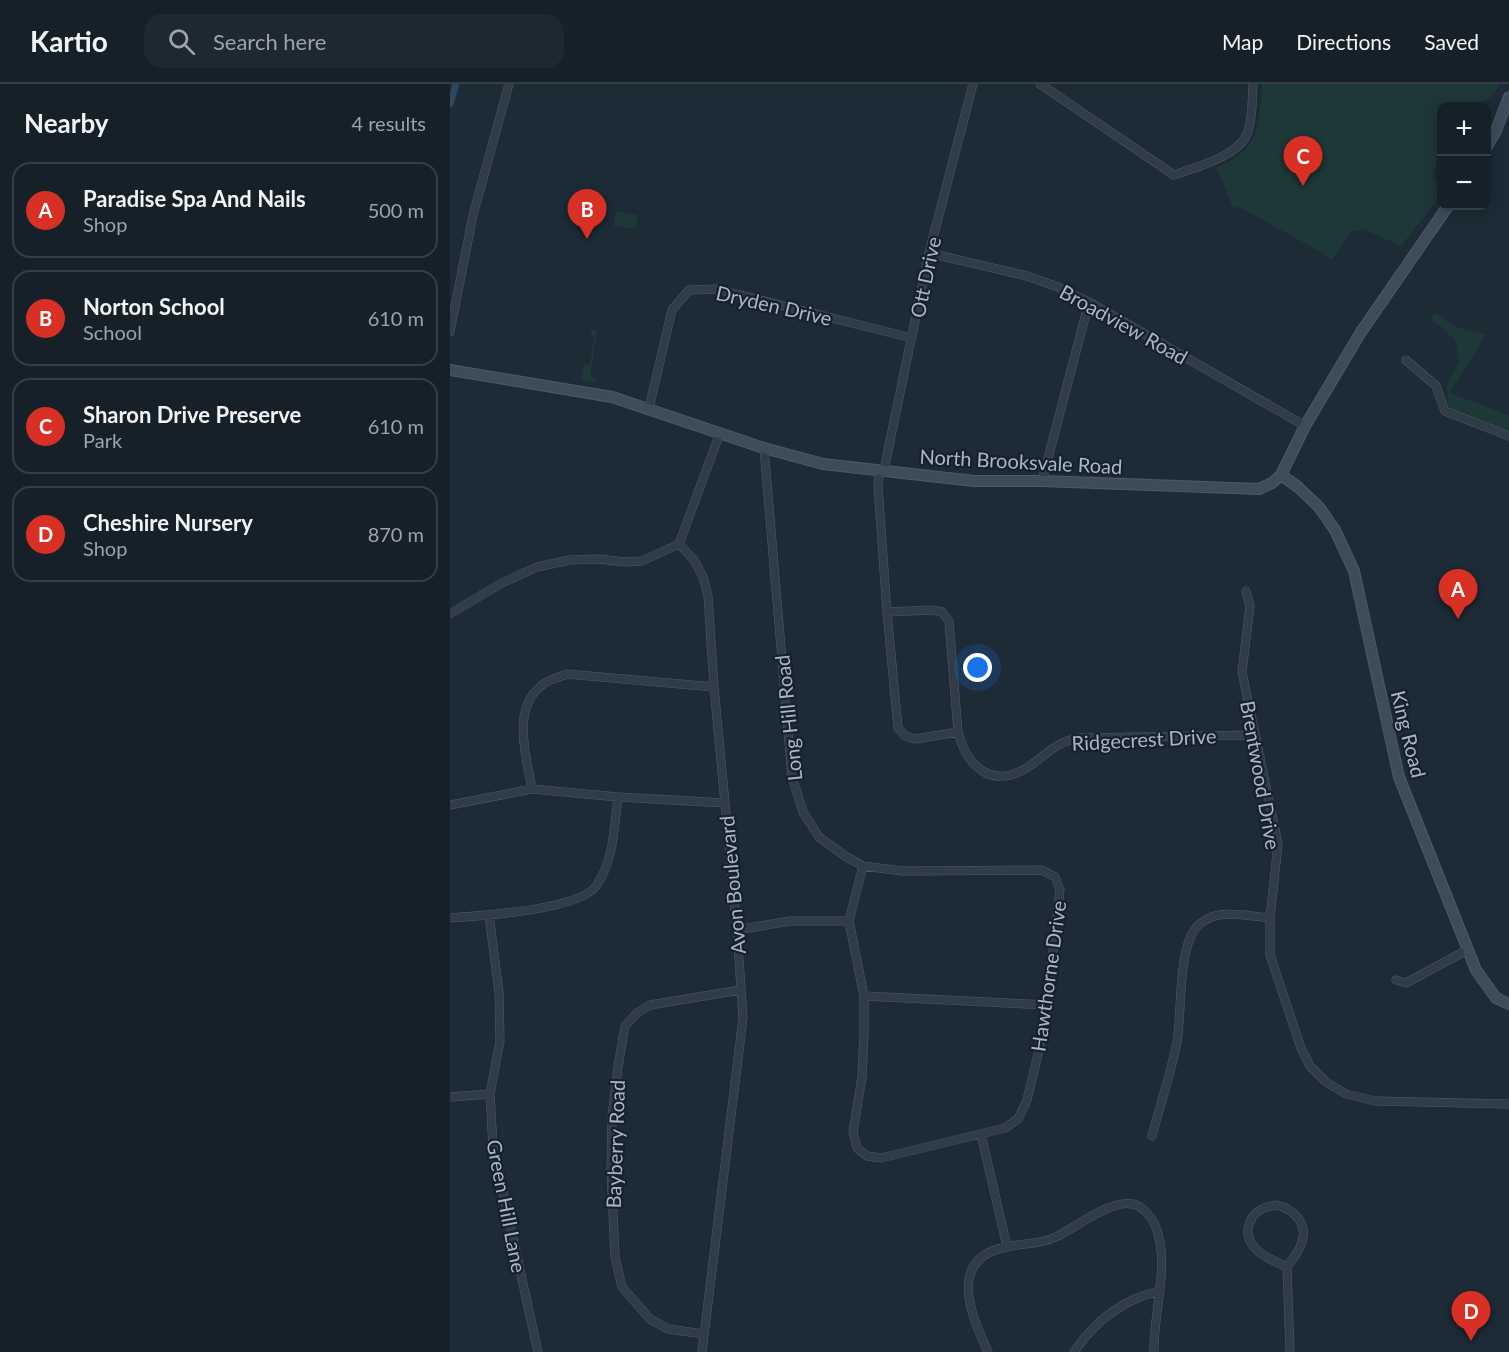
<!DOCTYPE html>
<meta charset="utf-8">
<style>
:root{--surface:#152028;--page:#1e2830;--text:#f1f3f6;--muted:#9da3a8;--line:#343e45;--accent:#d93025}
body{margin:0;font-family:Lato,sans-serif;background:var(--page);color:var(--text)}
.controls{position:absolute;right:18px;top:18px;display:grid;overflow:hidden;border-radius:12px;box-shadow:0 3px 15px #0003}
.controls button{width:54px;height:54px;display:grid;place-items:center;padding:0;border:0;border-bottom:2px solid var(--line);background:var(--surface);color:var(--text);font:30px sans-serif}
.you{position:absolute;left:528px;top:584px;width:21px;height:21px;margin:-15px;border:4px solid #fff;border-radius:50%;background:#1a73e8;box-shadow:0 0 0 9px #1a73e833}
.badge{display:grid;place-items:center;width:39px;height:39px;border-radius:50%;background:var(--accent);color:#fff;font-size:20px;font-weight:700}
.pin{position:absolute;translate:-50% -50px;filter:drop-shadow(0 2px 3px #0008)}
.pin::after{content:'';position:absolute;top:32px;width:21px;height:18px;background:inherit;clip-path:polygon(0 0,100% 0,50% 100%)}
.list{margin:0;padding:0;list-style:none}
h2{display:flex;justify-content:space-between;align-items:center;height:78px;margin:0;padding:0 24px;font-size:26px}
h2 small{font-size:20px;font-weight:400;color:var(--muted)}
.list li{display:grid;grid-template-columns:39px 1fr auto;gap:18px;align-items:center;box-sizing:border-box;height:96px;margin:0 12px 12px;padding:0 12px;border:2px solid var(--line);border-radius:18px}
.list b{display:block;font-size:22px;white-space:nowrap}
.list p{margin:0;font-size:20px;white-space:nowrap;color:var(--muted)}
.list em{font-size:20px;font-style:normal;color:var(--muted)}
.icon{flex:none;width:33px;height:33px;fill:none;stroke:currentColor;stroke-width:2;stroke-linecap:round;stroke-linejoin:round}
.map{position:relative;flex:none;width:1059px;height:1268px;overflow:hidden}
header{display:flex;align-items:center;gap:36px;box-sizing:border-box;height:84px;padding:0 30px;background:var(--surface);border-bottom:2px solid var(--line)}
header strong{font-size:28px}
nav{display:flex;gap:33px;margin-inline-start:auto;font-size:21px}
.search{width:420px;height:54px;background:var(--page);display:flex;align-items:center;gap:15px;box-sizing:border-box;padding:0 21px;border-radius:18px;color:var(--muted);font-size:22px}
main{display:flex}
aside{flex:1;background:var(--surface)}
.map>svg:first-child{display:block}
.green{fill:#1e3737}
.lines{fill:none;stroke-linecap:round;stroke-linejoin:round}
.canal{stroke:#2c475e;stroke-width:7}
.street-casing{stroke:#4d5a65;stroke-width:9}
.secondary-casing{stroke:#4d5a65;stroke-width:12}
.street{stroke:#303c47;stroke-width:8}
.secondary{stroke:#3d4c5a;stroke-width:10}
.labels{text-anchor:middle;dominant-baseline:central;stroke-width:4.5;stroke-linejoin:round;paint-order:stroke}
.street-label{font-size:20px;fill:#a9b7c5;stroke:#16212b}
</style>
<header>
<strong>Kartio</strong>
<div class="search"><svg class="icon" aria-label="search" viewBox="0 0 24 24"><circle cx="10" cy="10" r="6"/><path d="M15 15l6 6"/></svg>Search here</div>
<nav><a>Map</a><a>Directions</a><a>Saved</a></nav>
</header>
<main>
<aside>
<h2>Nearby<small>4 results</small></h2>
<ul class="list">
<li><span class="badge">A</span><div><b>Paradise Spa And Nails</b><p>Shop</p></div><em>500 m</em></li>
<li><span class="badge">B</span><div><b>Norton School</b><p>School</p></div><em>610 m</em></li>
<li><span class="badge">C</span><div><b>Sharon Drive Preserve</b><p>Park</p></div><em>610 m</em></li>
<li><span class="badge">D</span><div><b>Cheshire Nursery</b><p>Shop</p></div><em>870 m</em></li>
</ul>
</aside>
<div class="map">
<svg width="1059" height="1268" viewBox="0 0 1059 1268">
<rect width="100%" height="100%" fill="#1c2b36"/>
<path class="green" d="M812,0H1050C1036,26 1017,22 992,22L991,67L989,69L983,91L991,111L951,162L913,145L901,148L882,176L870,168L788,122L784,126L766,83C810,67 809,42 812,0Z
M166,127L187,131L186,145L164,142Z
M985,228L1005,243L1036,251L1000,309L1059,331V350L999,325L997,304L999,295L1009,278L1005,256L980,234Z
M141,246H147L141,288V293L146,295V299L131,297L134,281H139L145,252L140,251Z"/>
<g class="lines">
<path class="canal" d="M0,20L6,0"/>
<defs>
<path id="street" d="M590,0L724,91C746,83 791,72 798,47C803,33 802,15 803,0
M479,169L577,192L608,203L639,218L855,342
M0,248L23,131L59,0
M956,276L986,302L995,327L1059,352
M199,324L222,226L239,206L266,205L462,254
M314,364L342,693L353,728L369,753L395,772L413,782L452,787L592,786L605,793L610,806L594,945L577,1016L568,1035L555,1044L431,1074L417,1072L407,1064L403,1048L412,993L414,951V912L399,837L413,782
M592,397L639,218
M796,507L800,522L792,588L828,760L820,834V871L851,964L860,982L876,998L896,1010L925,1017L1059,1020
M437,528L482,526L492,528L499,537L508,648C516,680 539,704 573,686C595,674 601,659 629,654L805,651
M0,530L52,499L87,483L120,476L149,475L175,478L192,477L229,460
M508,648L465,655L455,652L448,644L437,528L428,402L429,392L435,381L479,169L523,0
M82,705C76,671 60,622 95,599C101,595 110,593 117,590L264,603
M0,721L82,705L168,713L275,719
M39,831L49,908L50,957L40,1010L43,1063L88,1268
M0,834C30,832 129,826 146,802C164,777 164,743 168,713
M287,846L340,837H399
M946,896L956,899L1017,866
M414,912L598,921
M0,1013L40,1010
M531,1050L557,1163
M702,1052C710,1021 721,989 727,958C732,928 728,868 745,845C763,822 796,832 820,834
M826,1121C845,1125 859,1141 851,1161C848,1169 842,1176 837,1183C827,1178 812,1173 805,1164C793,1152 797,1133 812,1125C816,1123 822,1122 826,1121Z
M837,1183L840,1268
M254,1250L218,1245L200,1235L172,1203L165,1173L161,1085L162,1033L168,983L175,942L187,929L200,921L290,906
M252,1268L293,934L287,846L264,603L258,512L253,493L244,476L229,460L270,349
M538,1268C521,1231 497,1176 555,1163C574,1159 589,1161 608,1152C627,1142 662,1115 683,1120C692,1122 701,1132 705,1141C721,1179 703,1228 704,1268
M624,1268C645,1237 673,1215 710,1207"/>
<path id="secondary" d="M1036,64L1045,49L1059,13
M0,286L162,313L314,364L373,380L524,397H592L809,405L822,399L831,391L855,342L911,248L998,122
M831,391L848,403L869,423L885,446L904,487L949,693L1026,886L1046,914L1059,920"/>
</defs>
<use href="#street" class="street-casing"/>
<use href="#secondary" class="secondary-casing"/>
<use href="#street" class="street"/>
<use href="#secondary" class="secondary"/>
</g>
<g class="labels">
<g class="street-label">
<text transform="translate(475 193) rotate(-78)">Ott Drive</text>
<text transform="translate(324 221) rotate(13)">Dryden Drive</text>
<text transform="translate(674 240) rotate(29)">Broadview Road</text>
<text transform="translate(571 377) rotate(3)">North Brooksvale Road</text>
<text transform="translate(338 634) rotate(-96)">Long Hill Road</text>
<text transform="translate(959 650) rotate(76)">King Road</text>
<text transform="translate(694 655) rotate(-3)">Ridgecrest Drive</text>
<text transform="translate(811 691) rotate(80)">Brentwood Drive</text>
<text transform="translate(282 801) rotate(-95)">Avon Boulevard</text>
<text transform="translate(598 892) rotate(-82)">Hawthorne Drive</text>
<text transform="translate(165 1060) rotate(-88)">Bayberry Road</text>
<text transform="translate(57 1122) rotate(79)">Green Hill Lane</text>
</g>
</g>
</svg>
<div class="controls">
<button>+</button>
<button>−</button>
</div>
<div class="you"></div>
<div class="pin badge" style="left:1008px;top:535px">A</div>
<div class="pin badge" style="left:137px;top:155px">B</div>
<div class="pin badge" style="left:853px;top:102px">C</div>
<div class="pin badge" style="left:1021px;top:1257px">D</div>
</div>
</main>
